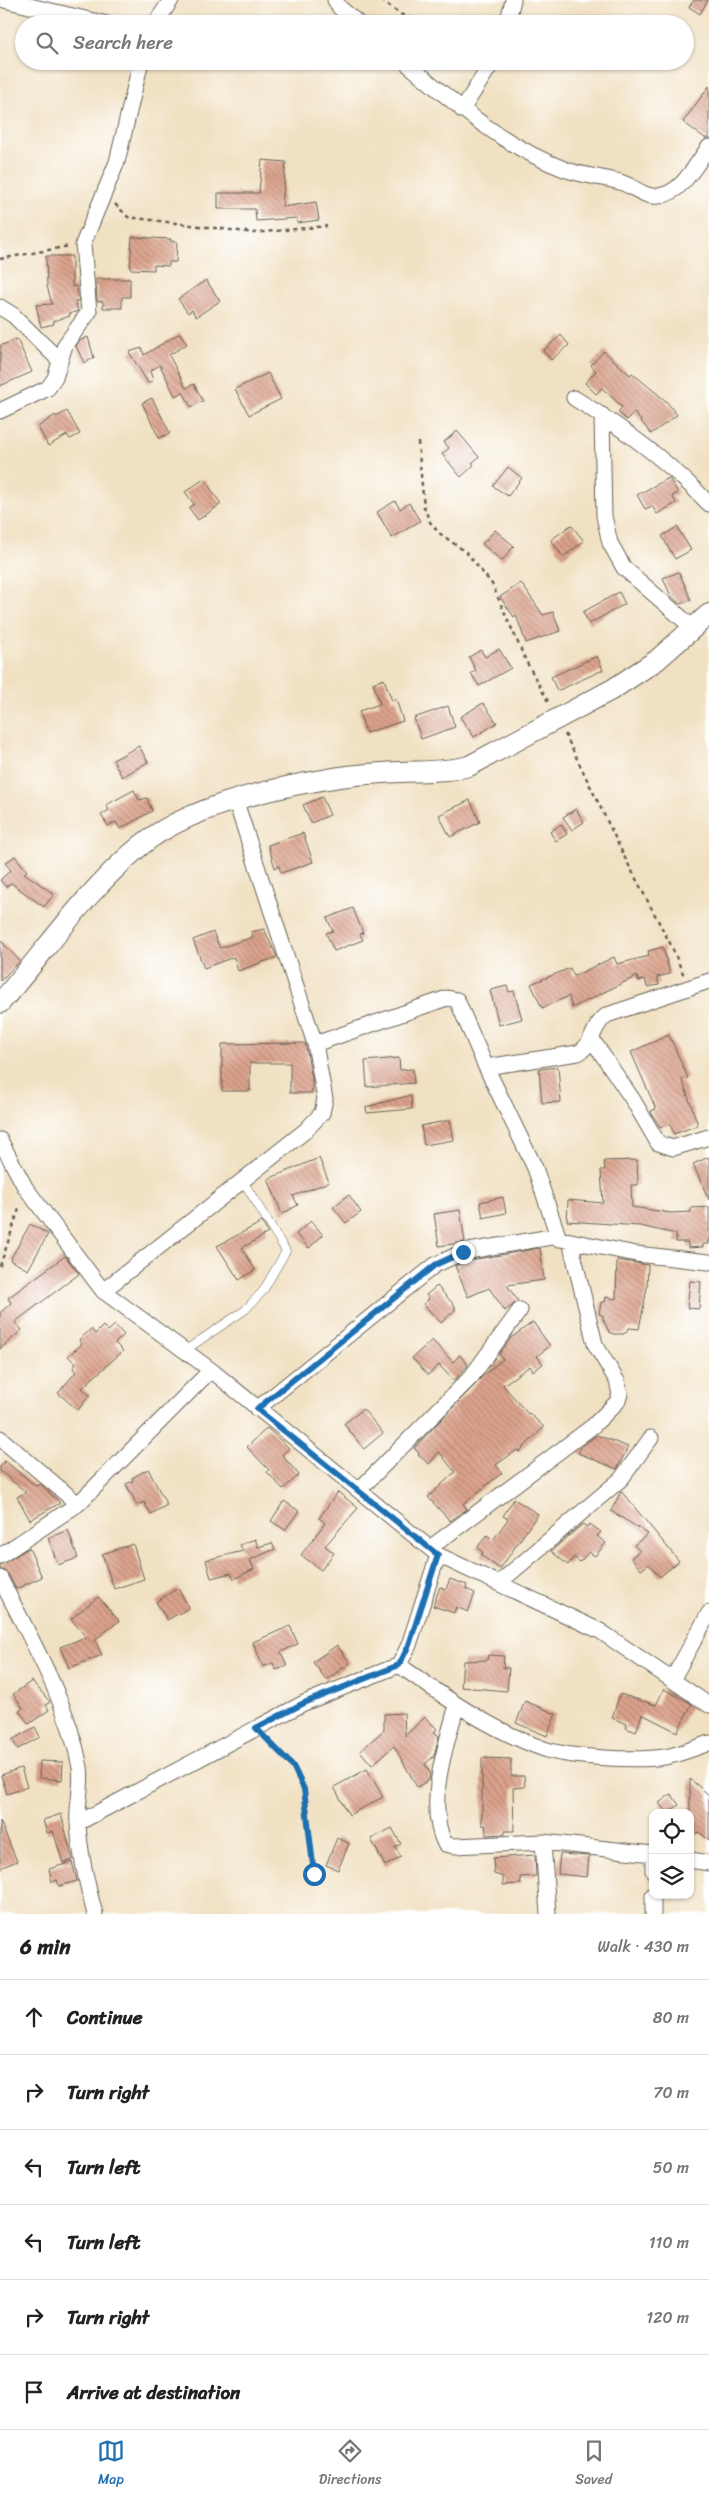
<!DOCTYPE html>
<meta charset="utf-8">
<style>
:root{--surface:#fff;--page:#f6f6f6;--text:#222;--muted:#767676;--line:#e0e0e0;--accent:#1f6fb2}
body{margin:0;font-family:Sriracha,sans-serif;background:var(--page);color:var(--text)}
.controls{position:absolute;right:15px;bottom:15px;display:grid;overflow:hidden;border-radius:10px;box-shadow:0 1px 4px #0004}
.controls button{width:45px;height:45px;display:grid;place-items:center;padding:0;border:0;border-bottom:1px solid var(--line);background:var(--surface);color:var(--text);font:25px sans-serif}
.stop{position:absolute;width:15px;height:15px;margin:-11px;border:4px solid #1f6fb2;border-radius:50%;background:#fff}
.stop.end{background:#1f6fb2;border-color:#fff;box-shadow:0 1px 5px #0008}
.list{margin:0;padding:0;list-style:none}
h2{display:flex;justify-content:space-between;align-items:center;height:65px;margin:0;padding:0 20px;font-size:21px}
h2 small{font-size:16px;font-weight:400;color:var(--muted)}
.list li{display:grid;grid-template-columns:32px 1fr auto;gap:15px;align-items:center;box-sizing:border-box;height:75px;padding:0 20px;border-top:1px solid var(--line)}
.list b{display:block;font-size:19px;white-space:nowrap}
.list em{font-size:16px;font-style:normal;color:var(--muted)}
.icon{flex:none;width:28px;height:28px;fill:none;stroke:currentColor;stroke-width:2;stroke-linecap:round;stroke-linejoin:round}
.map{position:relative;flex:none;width:709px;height:1914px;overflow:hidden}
.search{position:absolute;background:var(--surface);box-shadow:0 1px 4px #0004;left:15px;right:15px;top:15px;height:55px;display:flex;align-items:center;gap:12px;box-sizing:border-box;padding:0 18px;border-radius:28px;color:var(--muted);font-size:19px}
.sheet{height:515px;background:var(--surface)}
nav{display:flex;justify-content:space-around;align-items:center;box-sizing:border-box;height:70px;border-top:1px solid var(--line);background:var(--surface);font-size:14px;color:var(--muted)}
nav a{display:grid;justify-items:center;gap:2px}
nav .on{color:var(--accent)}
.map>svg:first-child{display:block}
.building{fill:url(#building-back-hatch)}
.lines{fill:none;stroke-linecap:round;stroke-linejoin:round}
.service-casing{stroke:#676156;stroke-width:9}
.minor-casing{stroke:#676156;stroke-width:17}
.tertiary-casing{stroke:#676156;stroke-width:22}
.path{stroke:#676156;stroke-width:2.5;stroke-dasharray:4 4;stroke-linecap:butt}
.service{stroke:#fff;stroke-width:8}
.minor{stroke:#fff;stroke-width:15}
.tertiary{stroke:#fff;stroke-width:20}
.route{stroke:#1f6fb2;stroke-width:6}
</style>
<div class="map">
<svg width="709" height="1914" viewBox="0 0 709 1914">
<defs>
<pattern id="building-back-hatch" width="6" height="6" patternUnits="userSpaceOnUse" patternTransform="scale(1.25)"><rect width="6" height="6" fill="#dca38c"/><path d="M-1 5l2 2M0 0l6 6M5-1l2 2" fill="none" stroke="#b28472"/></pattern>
</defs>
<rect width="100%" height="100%" fill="#fff"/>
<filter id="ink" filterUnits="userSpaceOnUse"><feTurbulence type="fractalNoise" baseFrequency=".02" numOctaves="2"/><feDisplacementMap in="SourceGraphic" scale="10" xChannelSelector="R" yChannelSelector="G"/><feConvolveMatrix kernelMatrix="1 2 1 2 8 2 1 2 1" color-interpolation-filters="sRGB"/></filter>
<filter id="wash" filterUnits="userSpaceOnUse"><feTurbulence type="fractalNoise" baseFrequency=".0096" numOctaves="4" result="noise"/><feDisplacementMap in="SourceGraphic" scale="20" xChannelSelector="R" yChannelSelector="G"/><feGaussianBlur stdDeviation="1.12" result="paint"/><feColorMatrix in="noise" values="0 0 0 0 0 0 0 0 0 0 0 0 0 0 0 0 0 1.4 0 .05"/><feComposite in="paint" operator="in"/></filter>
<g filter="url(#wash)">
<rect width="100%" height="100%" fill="#f1e1c3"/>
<g id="blocks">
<path class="building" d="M694,0H708L700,14L689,7Z
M709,86V138H705L683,122Z
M262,160L286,162L282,207L316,202L319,220L297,223V218L256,221L255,209H218V193H259Z
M132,237L171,239L170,241L177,242L176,262H169V266L154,265V270L130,269Z
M46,256H72V287L76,286L79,301H75L78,311L69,314L70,316L53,321L54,324L41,327L36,305L52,304L47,286Z
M96,279H130V297H122V308H103V301H97Z
M206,280L220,301L196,317L192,310L188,313L178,299Z
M180,333L187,344L169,355L186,388L194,384L203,401L191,407L183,392L175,396L160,365L150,371L153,381L148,383L129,352L142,348L144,355Z
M561,335L569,345L551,360L543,351Z
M88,337L94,358L84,363L76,346L79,341Z
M17,339L32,372L0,386V346Z
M604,351L630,375L632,373L666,401L677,415L651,434L634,412L627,420L618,412L622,407L602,388L596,394L585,383L596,371L591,365Z
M268,373L281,399L249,415L235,389Z
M152,398L170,433L159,438L142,403Z
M67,411L80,434L70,439L67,435L48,446L38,427L55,415L56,417Z
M457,431L479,457L472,463L474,465L461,477L442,454L449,448L444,442Z
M508,467L522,478L508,496L493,486Z
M669,478L678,493L672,496L676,503L657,514L652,506L645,509L637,495Z
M204,479L221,504L198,520L189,508L194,504L185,492Z
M395,501L400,509L409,503L420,521L392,538L377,512Z
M571,525L584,541L563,557L551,540Z
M677,527L691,550L675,559L662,536Z
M495,530L514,546L502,561L482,544Z
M679,572L691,600L680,604L671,596L663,578Z
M521,583L543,615L553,612L560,631L526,643L516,615L514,617L500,597Z
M619,592L625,604L589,624L583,612Z
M499,649L511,668L479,686L471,673L476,671L469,657L481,650L485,657Z
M597,656L603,670L557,691L551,677Z
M384,679L392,701L396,699L403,721L366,733L359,711L380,704L373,683Z
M483,703L497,723L474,737L460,717Z
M448,706L455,727L421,739L414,718Z
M139,746L148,762L122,777L113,760Z
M134,790L139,800L147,798L152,811L120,829L116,822L108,826L101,815L109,810L106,805Z
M322,797L330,815L311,823L303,805Z
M470,800L480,822L450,837L439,815Z
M576,809L584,822L572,830L563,817Z
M561,824L567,834L556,841L550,832Z
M303,833L313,862L281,873L279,866L275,868L268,845Z
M15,856L27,871L24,873L54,894L44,907L11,883L6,887L0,880L11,870L5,863Z
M353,908L363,933L360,934L363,940L334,951L326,933L333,931L327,918Z
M264,929L277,957L238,971L234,957L204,968L193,940L213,932L220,948L253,937L251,932Z
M0,940L20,961L0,981Z
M663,947L670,974L657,977L659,985L647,987L645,979L638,981L637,976L572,1008L569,996L542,1008L531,984L570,968L574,976L614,957L617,964L649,956L648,951Z
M507,986L509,992L514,991L522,1019L499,1025L490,990Z
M669,1035L688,1078L682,1079L698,1125L674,1134L670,1124L660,1127L652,1114L651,1111L656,1109L631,1052Z
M305,1043L312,1078V1093H290V1063H250V1091H222V1044Z
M399,1058L400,1070L413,1069L414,1083L367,1087L365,1061Z
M558,1067L561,1102L542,1103L539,1069Z
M411,1095L412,1109L367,1113L366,1107Z
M450,1120L454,1140L424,1145L421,1126Z
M709,1157V1200L693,1164Z
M319,1158L329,1182L293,1196L298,1205L282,1214L268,1179Z
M637,1160L638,1185H631L632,1207L671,1213L691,1212V1208L709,1207V1244H703V1247L688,1248V1242H676V1234L640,1226L567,1221L568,1200L603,1203L601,1170H605L604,1161Z
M349,1195L361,1212L346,1223L333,1207Z
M503,1197L506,1213L483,1218L480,1202Z
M460,1210L465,1242L439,1246L434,1214Z
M311,1221L323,1235L309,1248L296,1234Z
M262,1222L268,1233L242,1248L255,1270L239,1280L217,1246Z
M30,1224L48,1234L28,1270L10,1260Z
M540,1248L544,1280L507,1285L518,1301L505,1311L489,1288L468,1297L455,1266L466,1261Z
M65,1256L79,1274L15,1322L22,1330L0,1349V1313L11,1303L8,1298Z
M617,1260L648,1265L647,1288L639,1329L629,1328L624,1334H613L609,1332L603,1319V1315L599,1314L601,1302H605L606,1297L616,1299Z
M690,1281L701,1282L699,1309L687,1308Z
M437,1286L455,1306V1310L441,1323L423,1304L429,1299L426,1295Z
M533,1322L550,1346L537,1356L543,1364L533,1371L530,1366L503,1385L528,1414L529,1413L544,1427L519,1452L517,1450L496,1465L502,1473L463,1504L467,1509L450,1521L428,1497L455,1472L439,1452L429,1464L418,1455L419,1453L414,1448L484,1375L503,1359L499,1354L511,1338Z
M115,1325L124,1335L115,1343L123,1351L82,1388L90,1395L78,1410L58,1393L76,1372L73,1368L76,1364L68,1356L82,1344L79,1340L91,1329L95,1334L103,1326L108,1331Z
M432,1340L453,1362L460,1355L468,1365L454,1381L439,1365L428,1375L412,1358Z
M363,1409L383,1433L364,1449L344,1424Z
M267,1428L289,1448L282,1455L299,1475L283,1489L267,1472L269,1470L247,1447Z
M597,1435L628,1447L617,1469L578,1453L581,1447Z
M5,1461L36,1486L40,1484L60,1503L30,1520L17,1497L26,1492L0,1471V1467Z
M148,1469L167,1505L151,1514L144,1502L137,1505L126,1484L133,1481L132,1478Z
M621,1491L679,1561L660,1577L649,1564L641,1570L631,1558L640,1551L634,1545L648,1534L611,1511Z
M338,1492L358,1508L325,1546L334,1553L321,1570L301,1555L325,1523L319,1518Z
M514,1499L538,1514L500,1569L481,1555L483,1552L477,1548L487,1535L493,1540L508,1519L503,1516Z
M284,1501L299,1511L285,1530L271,1521Z
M583,1524L587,1527L590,1524L601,1532L597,1536L606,1543L595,1556L589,1552L580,1562L574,1557L568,1565L551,1551Z
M68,1530L78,1558L58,1565L48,1538Z
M255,1539L258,1547L272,1543L275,1549L250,1560L254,1569L234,1579L231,1573L211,1578L206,1560L243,1551L240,1545Z
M133,1544L144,1579L114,1589L102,1554Z
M29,1548L42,1577L16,1589L8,1574L0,1569V1565Z
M450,1579L467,1585L466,1589L475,1593L468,1612L456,1607L454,1613L433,1606L440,1587L446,1589Z
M178,1588L189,1608L167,1620L156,1602Z
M98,1597L119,1621L95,1640L102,1655L69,1668L60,1647L86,1637L71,1619Z
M290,1626L298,1644L281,1652L287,1666L276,1670L273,1663L263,1667L253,1642Z
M337,1645L350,1663L326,1680L313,1662Z
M488,1655L504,1656L503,1668H509L507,1691L461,1687L463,1661L487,1660Z
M32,1681L50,1702L46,1705L49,1710L29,1724L19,1711L23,1708L13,1694Z
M664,1689L692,1704L677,1732L642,1714L636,1732L626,1728L627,1724L612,1718L620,1694L656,1705Z
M525,1701L556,1714L547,1736L516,1723Z
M404,1713L405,1736L425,1717L437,1729L434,1732L439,1736L434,1756L425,1764L430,1773L429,1780L417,1787L394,1746L372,1765L360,1751L384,1730V1714Z
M35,1727L40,1737L18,1749L12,1740Z
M482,1758L511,1759V1776H524L525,1787L513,1788L514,1831H505V1834L486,1835L485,1825H482Z
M40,1761L63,1762L62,1780L39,1778Z
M21,1768L27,1787L7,1794L1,1775Z
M367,1769L383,1797L349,1815L334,1787Z
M690,1779L709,1795V1840L699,1832L696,1834L690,1829Z
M671,1794L679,1805L667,1813L659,1803Z
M61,1814L73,1860L63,1863L53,1831L47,1833L43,1820Z
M0,1821L17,1861L0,1868Z
M392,1828L401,1844L395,1847L401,1857L385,1866L371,1839Z
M337,1838L349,1843L338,1870L326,1865Z
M560,1854L589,1856L587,1877L558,1874Z
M535,1855L536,1876L520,1877L521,1884L503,1885V1877L494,1874L493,1858Z
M72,1862L77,1881L59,1886L57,1880L52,1882L49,1869Z"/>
</g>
</g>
<g filter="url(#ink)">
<use href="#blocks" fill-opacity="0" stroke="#676156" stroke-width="1"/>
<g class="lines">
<defs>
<path id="service" d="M184,1351L245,1310L263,1291L286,1251L243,1181"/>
<path id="minor" d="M4,0L107,24
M335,0L340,8L359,24
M155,24L171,0
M507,24L513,0
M404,61C454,103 503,146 564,169C583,176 602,177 620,182C634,186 644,198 659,196C682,193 696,164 709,147
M462,110L493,61
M0,307L13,315L60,361
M574,398C623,428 670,462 709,504
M0,411L48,388L55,378L65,345L89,312L83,244L117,162L141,61
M602,415L604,516L610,543L624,568L693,628
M591,1038L633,1100L658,1143L673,1148L709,1137
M315,1044L447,998L457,1000L486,1067L535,1168L559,1239
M486,1067L578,1053C594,1045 592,1025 607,1015L709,981
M0,1140L25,1187L103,1291L211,1370L438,1555L600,1631L709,1705
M103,1291L305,1131L322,1113L325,1099L315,1044L235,799
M257,1409L435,1265L463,1252L551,1237L636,1254L709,1262
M0,1438L78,1504
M359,1490L471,1377L520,1310
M430,1548L593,1426L617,1402L620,1394L617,1381L595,1344L570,1241
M0,1556L78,1504L211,1370
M0,1578C30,1638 67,1700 80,1767C83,1787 76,1805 78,1824C80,1854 87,1885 95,1914
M499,1583L621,1479L651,1438
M399,1665C444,1697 491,1730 544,1749C571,1758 637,1761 665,1757C680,1754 695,1748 709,1743
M672,1680L709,1613
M457,1705C446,1745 425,1805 445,1844L454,1846L543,1842L653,1854
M78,1823L304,1703L399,1665L409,1645L438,1555
M543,1842L548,1914
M653,1854V1871
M690,1860L709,1863
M653,1895V1914"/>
<path id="tertiary" d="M0,1003C46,951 85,892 139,847C184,809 264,790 322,780C348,775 375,773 401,772C424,771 447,772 469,766L613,689L657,660L709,614"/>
</defs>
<use href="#service" class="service-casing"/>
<use href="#minor" class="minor-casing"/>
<use href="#tertiary" class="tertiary-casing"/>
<path class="path" d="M381,0L400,14L426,24
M115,204L128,217L254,233L327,226
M0,259L70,246
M418,442L424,507L430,522L439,533L466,552L492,584L526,661L550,705
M565,734L625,858L672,947L684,976
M0,1266L20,1206
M266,1738L293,1766L304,1789L315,1874"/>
<use href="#service" class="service"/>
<use href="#minor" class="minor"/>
<use href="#tertiary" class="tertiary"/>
</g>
</g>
<g class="lines" filter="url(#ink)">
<path class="route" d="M314,1874L304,1789L293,1766L256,1728L304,1703L399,1665L409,1645L438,1555L257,1409L435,1265L463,1252"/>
</g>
</svg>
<div class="controls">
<button><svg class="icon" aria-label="locate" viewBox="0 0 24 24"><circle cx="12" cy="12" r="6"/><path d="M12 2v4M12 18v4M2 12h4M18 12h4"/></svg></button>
<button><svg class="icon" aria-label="layers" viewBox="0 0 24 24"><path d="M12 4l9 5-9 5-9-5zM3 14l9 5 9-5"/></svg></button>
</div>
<div class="stop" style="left:314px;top:1874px"></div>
<div class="stop end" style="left:463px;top:1252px"></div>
<div class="search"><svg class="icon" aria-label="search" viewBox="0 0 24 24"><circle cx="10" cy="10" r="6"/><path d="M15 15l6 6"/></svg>Search here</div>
</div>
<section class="sheet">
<h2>6 min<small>Walk · 430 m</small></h2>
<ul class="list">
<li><svg class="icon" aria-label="ahead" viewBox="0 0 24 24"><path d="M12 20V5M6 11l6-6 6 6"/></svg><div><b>Continue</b></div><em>80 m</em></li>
<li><svg class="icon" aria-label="right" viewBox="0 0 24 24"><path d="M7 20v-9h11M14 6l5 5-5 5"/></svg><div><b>Turn right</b></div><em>70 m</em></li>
<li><svg class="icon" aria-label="left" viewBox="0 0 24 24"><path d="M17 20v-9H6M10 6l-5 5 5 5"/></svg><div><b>Turn left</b></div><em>50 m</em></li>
<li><svg class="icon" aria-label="left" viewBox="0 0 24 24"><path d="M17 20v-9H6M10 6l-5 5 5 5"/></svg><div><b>Turn left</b></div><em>110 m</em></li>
<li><svg class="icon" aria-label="right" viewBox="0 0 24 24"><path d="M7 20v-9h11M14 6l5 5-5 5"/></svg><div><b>Turn right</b></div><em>120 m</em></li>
<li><svg class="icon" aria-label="arrive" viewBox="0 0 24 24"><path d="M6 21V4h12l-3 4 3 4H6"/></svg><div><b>Arrive at destination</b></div></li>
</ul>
</section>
<nav>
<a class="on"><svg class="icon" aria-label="map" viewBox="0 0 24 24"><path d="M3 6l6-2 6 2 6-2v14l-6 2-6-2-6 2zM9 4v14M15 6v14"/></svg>Map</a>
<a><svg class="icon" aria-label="directions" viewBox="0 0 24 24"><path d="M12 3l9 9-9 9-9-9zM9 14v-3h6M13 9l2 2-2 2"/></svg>Directions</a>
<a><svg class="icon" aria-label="saved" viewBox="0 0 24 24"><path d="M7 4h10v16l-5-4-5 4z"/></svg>Saved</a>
</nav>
